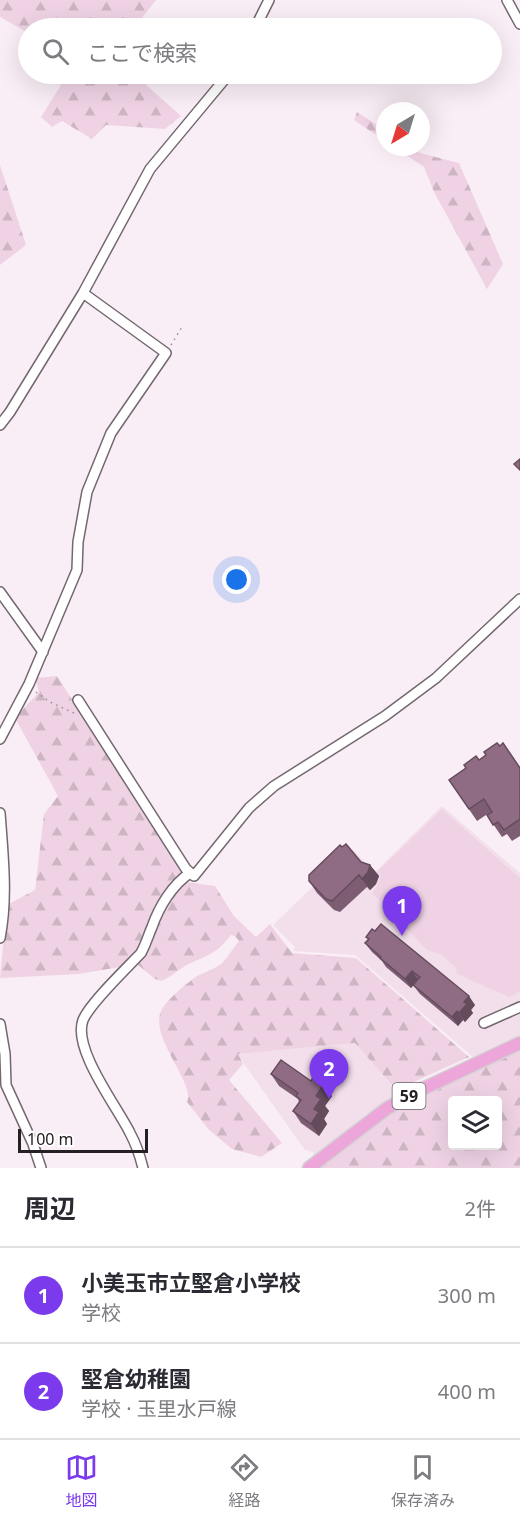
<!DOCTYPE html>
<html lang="ja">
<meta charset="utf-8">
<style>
:root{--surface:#fff;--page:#f7f7f7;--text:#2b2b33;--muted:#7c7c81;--line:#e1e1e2;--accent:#7c3aed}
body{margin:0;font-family:"Noto Sans","Noto Sans JP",sans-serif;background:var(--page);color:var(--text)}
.controls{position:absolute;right:18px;bottom:18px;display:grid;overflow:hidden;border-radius:6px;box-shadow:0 6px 24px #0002}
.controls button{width:54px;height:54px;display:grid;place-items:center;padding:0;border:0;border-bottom:2px solid var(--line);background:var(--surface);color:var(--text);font:30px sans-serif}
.compass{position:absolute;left:376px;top:102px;width:54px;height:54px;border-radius:50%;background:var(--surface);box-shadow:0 6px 24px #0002;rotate:218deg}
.scale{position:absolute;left:18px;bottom:15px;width:130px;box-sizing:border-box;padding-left:6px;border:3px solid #242023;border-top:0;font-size:16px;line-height:21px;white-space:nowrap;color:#242023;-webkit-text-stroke:4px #fff;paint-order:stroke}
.you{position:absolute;left:237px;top:580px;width:21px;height:21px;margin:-15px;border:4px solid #fff;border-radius:50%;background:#1a73e8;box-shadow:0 0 0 9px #1a73e833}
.badge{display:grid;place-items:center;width:39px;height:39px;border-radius:50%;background:var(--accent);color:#fff;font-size:20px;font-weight:700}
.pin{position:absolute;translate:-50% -50px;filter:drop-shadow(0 2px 3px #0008)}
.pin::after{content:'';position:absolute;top:32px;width:21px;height:18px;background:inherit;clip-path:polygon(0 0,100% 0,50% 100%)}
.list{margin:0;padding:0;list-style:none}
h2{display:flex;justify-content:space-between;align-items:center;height:78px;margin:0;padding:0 24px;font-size:26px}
h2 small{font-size:20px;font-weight:400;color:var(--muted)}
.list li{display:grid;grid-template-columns:39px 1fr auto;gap:18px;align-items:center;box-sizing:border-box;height:96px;padding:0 24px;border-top:2px solid var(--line)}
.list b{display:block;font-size:22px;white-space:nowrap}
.list p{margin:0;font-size:20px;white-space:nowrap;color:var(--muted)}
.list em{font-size:20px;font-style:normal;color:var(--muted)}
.icon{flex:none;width:33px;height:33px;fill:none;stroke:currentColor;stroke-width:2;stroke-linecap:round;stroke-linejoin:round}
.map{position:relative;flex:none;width:520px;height:1168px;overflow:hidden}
.search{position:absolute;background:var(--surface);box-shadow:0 6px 24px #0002;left:18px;right:18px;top:18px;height:66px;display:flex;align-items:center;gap:15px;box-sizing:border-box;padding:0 21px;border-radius:33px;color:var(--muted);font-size:22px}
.sheet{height:270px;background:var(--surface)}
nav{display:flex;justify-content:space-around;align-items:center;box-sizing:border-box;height:84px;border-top:2px solid var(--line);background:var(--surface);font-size:16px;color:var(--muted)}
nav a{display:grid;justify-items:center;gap:3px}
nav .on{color:var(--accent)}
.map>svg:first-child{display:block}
.built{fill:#f3dfec}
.forest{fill:url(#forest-firs);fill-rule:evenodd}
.green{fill:#efd3e5}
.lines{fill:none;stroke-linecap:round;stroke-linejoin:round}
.minor-casing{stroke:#73686f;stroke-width:12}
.major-casing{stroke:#d3d2d3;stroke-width:15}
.path{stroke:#989095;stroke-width:1.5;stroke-dasharray:1.5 4.5;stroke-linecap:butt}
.minor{stroke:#fff;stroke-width:9}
.major{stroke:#eca6d9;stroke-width:12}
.wall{fill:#7c5d72}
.shaded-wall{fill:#654c5c}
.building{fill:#906c84;stroke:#654c5c;stroke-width:1.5}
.labels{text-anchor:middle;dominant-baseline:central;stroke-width:6;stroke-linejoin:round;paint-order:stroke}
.shield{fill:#fff;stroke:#666365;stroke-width:1.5}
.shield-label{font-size:16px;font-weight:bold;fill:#242023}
</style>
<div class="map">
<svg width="520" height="1168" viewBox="0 0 520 1168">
<defs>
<pattern id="forest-firs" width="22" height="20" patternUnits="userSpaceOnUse" patternTransform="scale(1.5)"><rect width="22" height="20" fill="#efd3e5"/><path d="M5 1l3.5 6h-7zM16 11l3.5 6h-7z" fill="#cdb5c4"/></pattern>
</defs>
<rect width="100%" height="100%" fill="#faeef6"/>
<path class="built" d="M442,806L520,873V1035L473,1057L355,955L293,951L295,947L273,925L352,849L375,872Z
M355,1043L399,1094L365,1115L313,1158V1152L305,1150L237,1054Z"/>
<path class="forest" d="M0,0H156L134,28H28V33L0,17Z
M68,74H134L181,116L165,129L106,125L92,139L62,121L52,127L41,117Z
M357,112L385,130V141L354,120Z
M394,147H411L420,153L459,163L503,264L487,289L434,192L424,167Z
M0,165L26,245L0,265Z
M57,676L184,872L180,881L215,886L234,916L256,937L270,924L292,953L356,958L469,1057L396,1090L355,1043L238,1054L243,1064L229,1080L282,1143L261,1157L232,1149L209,1130L187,1102C196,1084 149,1037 161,1011C166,1000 187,983 197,976C205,972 215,969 222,963C228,957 233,948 239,941L235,936L231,935C215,956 208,954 187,965C178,970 171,977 162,981L155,979L137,964L79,974L0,978L7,905L35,890L44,814L58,796L15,718L39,692L35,678Z
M520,1049V1168H319L365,1130L416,1098ZM452,1100H498V1146H452Z"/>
<path class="green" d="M442,809L520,878V992L509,997L457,974L456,968L442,955L427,950L372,893L376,887L381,875L376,873Z"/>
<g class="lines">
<defs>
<path id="minor" d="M507,0L520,24
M255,28L269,0
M0,425L10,412L83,293L150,169L229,74
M0,592L43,652
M78,700L186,869L194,876L249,808L274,786L385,716L436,678L520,599
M0,739L29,684L77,570L78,542L87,492L111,433L166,353L83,293
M0,813C3,854 8,898 0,938
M484,1023L520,1007
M0,1024L5,1054L6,1085L33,1144L41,1168
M143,1168C140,1156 136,1144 130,1133C118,1108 72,1049 83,1020C90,1003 127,968 141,953C146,944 148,936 152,927C159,907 172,885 190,873"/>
<path id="major" d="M309,1168L386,1109L414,1093L520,1043"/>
</defs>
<use href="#minor" class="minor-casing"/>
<use href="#major" class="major-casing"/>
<path class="path" d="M171,345L182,327
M36,692L50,702L76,714"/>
<use href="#minor" class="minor"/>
<use href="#major" class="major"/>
</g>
<path class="wall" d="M500,746L520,767V836L512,841L507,834L502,837L487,815L492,811L477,821L449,780Z
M342,847L361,862L370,865L379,876L376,884L370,890L367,887L340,912L334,910L317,893L309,881Z
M375,931L475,1005L471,1010L473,1013L465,1022L463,1020L458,1026L420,994L413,985L411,988L386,967L382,961L372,952L365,943L368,940L366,937Z
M271,1074L311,1081L332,1096L325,1106L329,1111L324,1119L327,1124L319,1136L301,1123L293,1111L299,1102L298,1099L279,1086Z"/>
<path class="shaded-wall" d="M370,865L379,876L376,884L370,890L362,879Z
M412,971L418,980L411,988L405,979Z
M469,996L475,1005L471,1010L473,1013L465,1022L459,1013L464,1002Z
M457,1011L463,1020L458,1026L452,1017Z
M324,1084L332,1096L325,1106L329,1111L324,1119L327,1124L319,1136L311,1124L316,1096Z"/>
<path class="building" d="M520,459V470L514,464Z
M497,743L500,746L503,743L520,768V819L504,830L498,822L493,825L487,815L492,812L484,799L469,809L449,780L466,768L464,765L476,756L479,760L486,755L484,752Z
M346,844L361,862L370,865L368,872L362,879L359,875L332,901L326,899L309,881V875L340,845L342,847Z
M381,924L469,996L464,1002L467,1004L459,1013L457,1011L452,1017L413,985L420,977L412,971L405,979L380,958L381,957L365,943L369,939L366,937L372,929L375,931Z
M281,1060L311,1081L313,1077L324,1084L316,1096L321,1099L314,1109L319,1112L311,1124L293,1111L301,1100L296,1096L298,1093L271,1074Z"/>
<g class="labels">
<rect class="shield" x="392.5" y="1083" width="33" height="26" rx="4.5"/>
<g class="shield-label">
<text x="409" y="1096">59</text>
</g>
</g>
</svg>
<div class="controls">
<button><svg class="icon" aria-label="layers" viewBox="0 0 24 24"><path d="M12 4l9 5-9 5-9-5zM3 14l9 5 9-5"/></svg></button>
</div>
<svg class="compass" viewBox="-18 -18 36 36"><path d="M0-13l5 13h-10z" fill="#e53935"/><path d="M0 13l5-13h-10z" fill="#7c7c81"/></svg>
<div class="scale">100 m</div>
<div class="you"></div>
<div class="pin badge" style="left:402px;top:936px">1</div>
<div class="pin badge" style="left:329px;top:1099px">2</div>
<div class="search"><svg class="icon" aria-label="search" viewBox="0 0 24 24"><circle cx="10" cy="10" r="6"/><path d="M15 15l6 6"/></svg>ここで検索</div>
</div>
<section class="sheet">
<h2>周辺<small>2件</small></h2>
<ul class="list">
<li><span class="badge">1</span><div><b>小美玉市立堅倉小学校</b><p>学校</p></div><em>300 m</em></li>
<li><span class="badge">2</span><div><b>堅倉幼稚園</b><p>学校 · 玉里水戸線</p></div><em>400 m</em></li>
</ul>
</section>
<nav>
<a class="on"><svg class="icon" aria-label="map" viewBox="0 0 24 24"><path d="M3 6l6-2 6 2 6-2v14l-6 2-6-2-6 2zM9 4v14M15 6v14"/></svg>地図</a>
<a><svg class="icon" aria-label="directions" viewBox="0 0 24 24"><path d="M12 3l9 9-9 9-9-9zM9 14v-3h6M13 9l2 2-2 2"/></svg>経路</a>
<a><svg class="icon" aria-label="saved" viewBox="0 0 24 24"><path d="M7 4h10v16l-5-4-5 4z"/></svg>保存済み</a>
</nav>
